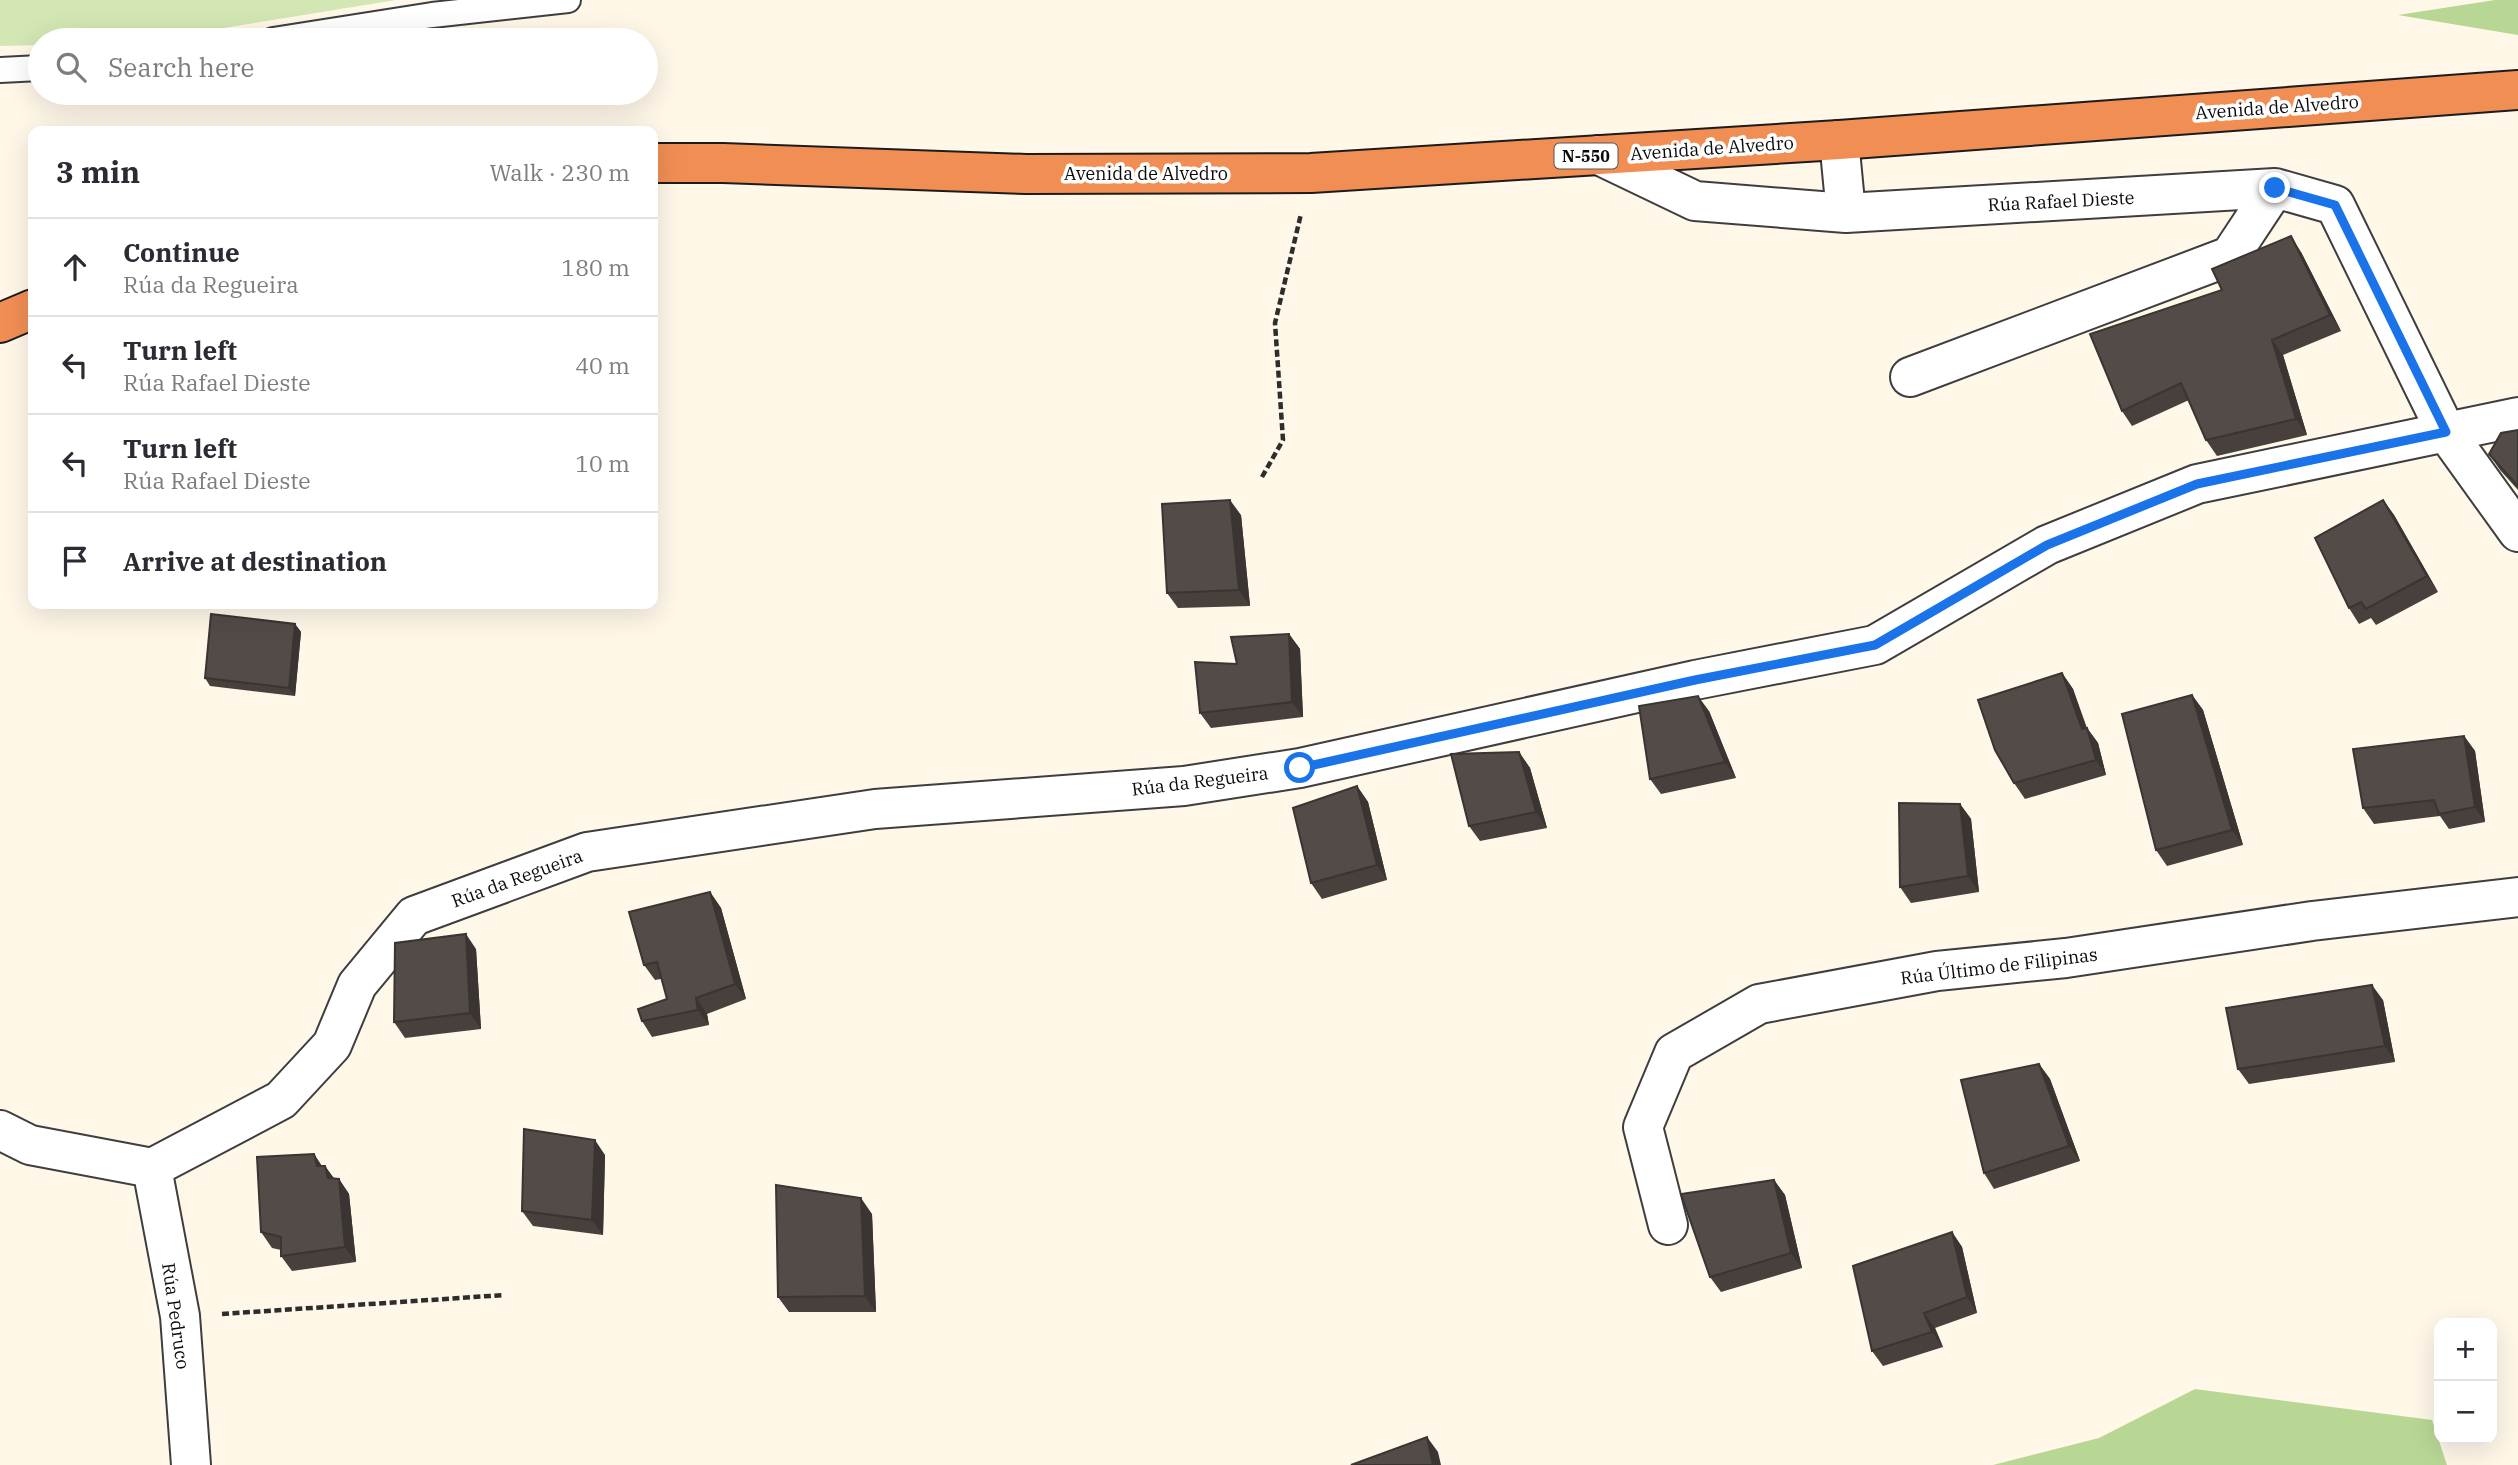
<!DOCTYPE html>
<meta charset="utf-8">
<style>
:root{--surface:#fff;--page:#f7f7f7;--text:#2b2b33;--muted:#7c7c81;--line:#e1e1e2}
body{margin:0;font-family:"IBM Plex Serif",serif;background:var(--page);color:var(--text)}
.controls{position:absolute;right:21px;bottom:21px;display:grid;overflow:hidden;border-radius:14px;box-shadow:0 7px 28px #0002}
.controls button{width:63px;height:63px;display:grid;place-items:center;padding:0;border:0;border-bottom:2px solid var(--line);background:var(--surface);color:var(--text);font:35px sans-serif}
.stop{position:absolute;width:21px;height:21px;margin:-16px;border:5px solid #1a73e8;border-radius:50%;background:#fff}
.stop.end{background:#1a73e8;border-color:#fff;box-shadow:0 2px 7px #0008}
.list{margin:0;padding:0;list-style:none}
h2{display:flex;justify-content:space-between;align-items:center;height:91px;margin:0;padding:0 28px;font-size:30px}
h2 small{font-size:23px;font-weight:400;color:var(--muted)}
.list li{display:grid;grid-template-columns:46px 1fr auto;gap:21px;align-items:center;box-sizing:border-box;height:98px;padding:0 28px;border-top:2px solid var(--line)}
.list b{display:block;font-size:26px;white-space:nowrap}
.list p{margin:0;font-size:23px;white-space:nowrap;color:var(--muted)}
.list em{font-size:23px;font-style:normal;color:var(--muted)}
.icon{flex:none;width:38px;height:38px;fill:none;stroke:currentColor;stroke-width:2;stroke-linecap:round;stroke-linejoin:round}
.map{position:relative;flex:none;width:2518px;height:1465px;overflow:hidden}
.search{position:absolute;background:var(--surface);box-shadow:0 7px 28px #0002;left:28px;top:28px;width:630px;height:77px;display:flex;align-items:center;gap:18px;box-sizing:border-box;padding:0 24px;border-radius:38px;color:var(--muted);font-size:26px}
.panel{position:absolute;background:var(--surface);box-shadow:0 7px 28px #0002;left:28px;top:126px;width:630px;height:483px;border-radius:14px}
.map>svg:first-child{display:block}
.green{fill:#d3e7b4}
.forest{fill:#b9d794}
.lines{fill:none;stroke-linecap:round;stroke-linejoin:round}
.lane-casing{stroke:#3e3e3e;stroke-width:28}
.street-casing{stroke:#3e3e3e;stroke-width:42}
.highway-casing{stroke:#1c1c1c;stroke-width:42}
.path{stroke:#2d2d2d;stroke-width:4.5;stroke-dasharray:7 3.5;stroke-linecap:butt}
.lane{stroke:#fff;stroke-width:24}
.street{stroke:#fff;stroke-width:38}
.highway{stroke:#f18e54;stroke-width:38}
.wall{fill:#47403d}
.shaded-wall{fill:#3a3432}
.building{fill:#534b47;stroke:#3a3432;stroke-width:2}
.route{stroke:#1a73e8;stroke-width:9}
.labels{text-anchor:middle;dominant-baseline:central;stroke-width:7;stroke-linejoin:round;paint-order:stroke}
.shield{fill:#fff;stroke:#545454;stroke-width:2}
.shield-label{font-size:16px;font-weight:bold;fill:#0b0b0b}
.street-label{font-size:18px;fill:#0b0b0b;stroke:#fff}
</style>
<div class="map">
<svg width="2518" height="1465" viewBox="0 0 2518 1465">
<rect width="100%" height="100%" fill="#fff8e9"/>
<path class="green" d="M0,0H396L150,40H40V45L0,46Z"/>
<path class="forest" d="M2495,0H2518V35L2398,15Z
M2195,1389L2432,1420L2447,1465H1993L2099,1438Z"/>
<g class="lines">
<defs>
<path id="lane" d="M273,40L432,15L568,0
M0,70L40,68"/>
<path id="street" d="M1839,140L1846,213
M1599,155L1695,201L1846,213L2275,188L2335,205L2446,432L2518,532
M1910,377L2230,256L2275,188
M0,1130L30,1145L152,1168L281,1100L332,1045L357,985L414,916L587,852L875,809L1184,786L1300,768L1695,680L1875,645L2047,545L2197,484L2518,417
M152,1168L180,1316L191,1465
M1668,1225L1643,1127L1674,1053L1759,1004L1937,971L2066,958L2312,921L2518,897"/>
<path id="highway" d="M653,163H723L1026,174L1311,173L1839,140L2518,90
M0,323L33,309"/>
</defs>
<use href="#lane" class="lane-casing"/>
<use href="#street" class="street-casing"/>
<use href="#highway" class="highway-casing"/>
<path class="path" d="M1262,477L1283,440L1275,323L1301,214
M222,1314L504,1295"/>
<use href="#lane" class="lane"/>
<use href="#street" class="street"/>
<use href="#highway" class="highway"/>
</g>
<path class="wall" d="M2301,252L2341,331L2283,355L2307,435L2217,456L2206,440L2189,400L2132,426L2122,411L2222,290Z
M2518,430V490L2500,470L2489,454Z
M2383,500L2394,515L2438,592L2376,625L2371,618L2359,624L2349,608Z
M1241,515L1250,606L1178,608L1167,593Z
M295,624L301,632L295,696L210,686L205,678Z
M1289,634L1300,649L1303,717L1211,728L1200,713L1237,664Z
M2062,673L2073,689L2087,728L2098,743L2106,775L2025,799L2014,783Z
M2192,695L2203,710L2243,845L2167,866L2156,850Z
M1709,711L1736,778L1661,794L1650,779Z
M2464,736L2475,751L2485,822L2449,829L2440,816L2374,824L2363,808Z
M1519,752L1530,768L1547,828L1480,841L1469,826Z
M1357,786L1368,802L1387,880L1322,899L1311,883Z
M1960,804L1971,819L1979,892L1911,903L1900,887Z
M710,892L721,908L746,999L707,1014L709,1025L652,1037L642,1021L667,999L661,979L655,980L644,965Z
M476,949L481,1029L405,1038L394,1022Z
M2383,1000L2395,1062L2249,1084L2238,1069Z
M2039,1064L2050,1079L2080,1161L1994,1189L1984,1173Z
M314,1154L322,1166H325L334,1179H339L349,1194L356,1262L292,1271L281,1256V1250L272,1248L261,1232Z
M605,1155L603,1235L533,1226L522,1211Z
M1774,1180L1785,1195L1802,1268L1721,1292L1710,1277Z
M872,1214L876,1312H789L778,1297Z
M1952,1232L1962,1247L1977,1313L1935,1328L1943,1347L1883,1366L1872,1351Z"/>
<path class="shaded-wall" d="M2291,236L2301,252L2341,331L2330,315Z
M2272,340L2283,355L2307,435L2296,419Z
M1230,500L1241,515L1250,606L1239,590Z
M2383,500L2394,515L2438,592L2427,576Z
M295,624L301,632L295,696L289,688Z
M1289,634L1300,649L1303,717L1292,702Z
M2062,673L2073,689L2089,736L2087,728L2098,743L2106,775L2096,760L2082,729Z
M2192,695L2203,710L2243,845L2232,830Z
M1698,696L1709,711L1736,778L1725,762Z
M2464,736L2475,751L2485,822L2475,807Z
M1519,752L1530,768L1547,828L1536,812Z
M1357,786L1368,802L1387,880L1377,865Z
M1960,804L1971,819L1979,892L1968,876Z
M710,892L721,908L746,999L735,984Z
M466,934L476,949L481,1029L470,1013Z
M2372,985L2383,1000L2395,1062L2385,1046Z
M696,998L707,1014L709,1025L698,1010Z
M2039,1064L2050,1079L2080,1161L2069,1146Z
M595,1140L605,1155L603,1235L592,1220Z
M314,1154L324,1170L317,1166Z
M325,1166L336,1181L328,1178Z
M339,1179L349,1194L356,1262L345,1247Z
M1774,1180L1785,1195L1802,1268L1791,1253Z
M861,1198L872,1214L876,1312L865,1296Z
M1952,1232L1962,1247L1977,1313L1967,1297Z
M1924,1313L1935,1328L1943,1347L1932,1332Z
M1427,1437L1438,1452L1441,1465H1433Z"/>
<path class="building" d="M2291,236L2330,315L2272,340L2296,419L2206,440L2181,383L2122,411L2090,334L2222,290L2212,269Z
M2518,430V486L2489,454L2501,433Z
M1230,500L1239,590L1167,593L1162,504Z
M2383,500L2427,576L2366,609L2361,602L2349,608L2315,538Z
M211,614L295,624L289,688L205,678Z
M1289,634L1292,702L1200,713L1195,662L1237,664L1231,637Z
M2062,673L2082,729L2087,728L2096,760L2014,783L1995,750L1978,700Z
M2192,695L2232,830L2156,850L2122,714Z
M1698,696L1725,762L1650,779L1639,706Z
M2464,736L2475,807L2439,814L2434,800L2363,808L2353,749Z
M1519,752L1536,812L1469,826L1451,754Z
M1357,786L1377,865L1311,883L1293,808Z
M1899,803L1960,804L1968,876L1900,887Z
M710,892L735,984L696,998L698,1010L642,1021L638,1009L667,999L657,962L644,965L629,912Z
M466,934L470,1013L394,1022L395,943Z
M2372,985L2385,1046L2238,1069L2226,1008Z
M2039,1064L2069,1146L1984,1173L1961,1080Z
M524,1129L595,1140L592,1220L522,1211Z
M314,1154L317,1166H325L328,1178L339,1179L345,1247L281,1256V1237L261,1232L257,1157Z
M1774,1180L1791,1253L1710,1277L1681,1194Z
M776,1185L861,1198L865,1296L778,1297Z
M1952,1232L1967,1297L1924,1313L1932,1332L1872,1351L1853,1266Z
M1427,1437L1433,1465H1351Z"/>
<g class="lines">
<path class="route" d="M1300,768L1695,680L1875,645L2047,545L2197,484L2446,432L2335,205L2275,188"/>
</g>
<g class="labels">
<rect class="shield" x="1554.5" y="143.5" width="63" height="25" rx="5"/>
<g class="shield-label">
<text x="1586" y="156">N-550</text>
</g>
<g class="street-label">
<text transform="translate(2277 107) rotate(-4)">Avenida de Alvedro</text>
<text transform="translate(1712 148) rotate(-4)">Avenida de Alvedro</text>
<text x="1146" y="173">Avenida de Alvedro</text>
<text transform="translate(2061 201) rotate(-3)">Rúa Rafael Dieste</text>
<text transform="translate(1200 781) rotate(-7)">Rúa da Regueira</text>
<text transform="translate(517 878) rotate(-20)">Rúa da Regueira</text>
<text transform="translate(1999 966) rotate(-7)">Rúa Último de Filipinas</text>
<text transform="translate(176 1316) rotate(82)">Rúa Pedruco</text>
</g>
</g>
</svg>
<div class="controls">
<button>+</button>
<button>−</button>
</div>
<div class="stop" style="left:1300px;top:768px"></div>
<div class="stop end" style="left:2275px;top:188px"></div>
<div class="search"><svg class="icon" aria-label="search" viewBox="0 0 24 24"><circle cx="10" cy="10" r="6"/><path d="M15 15l6 6"/></svg>Search here</div>
<section class="panel">
<h2>3 min<small>Walk · 230 m</small></h2>
<ul class="list">
<li><svg class="icon" aria-label="ahead" viewBox="0 0 24 24"><path d="M12 20V5M6 11l6-6 6 6"/></svg><div><b>Continue</b><p>Rúa da Regueira</p></div><em>180 m</em></li>
<li><svg class="icon" aria-label="left" viewBox="0 0 24 24"><path d="M17 20v-9H6M10 6l-5 5 5 5"/></svg><div><b>Turn left</b><p>Rúa Rafael Dieste</p></div><em>40 m</em></li>
<li><svg class="icon" aria-label="left" viewBox="0 0 24 24"><path d="M17 20v-9H6M10 6l-5 5 5 5"/></svg><div><b>Turn left</b><p>Rúa Rafael Dieste</p></div><em>10 m</em></li>
<li><svg class="icon" aria-label="arrive" viewBox="0 0 24 24"><path d="M6 21V4h12l-3 4 3 4H6"/></svg><div><b>Arrive at destination</b></div></li>
</ul>
</section>
</div>
